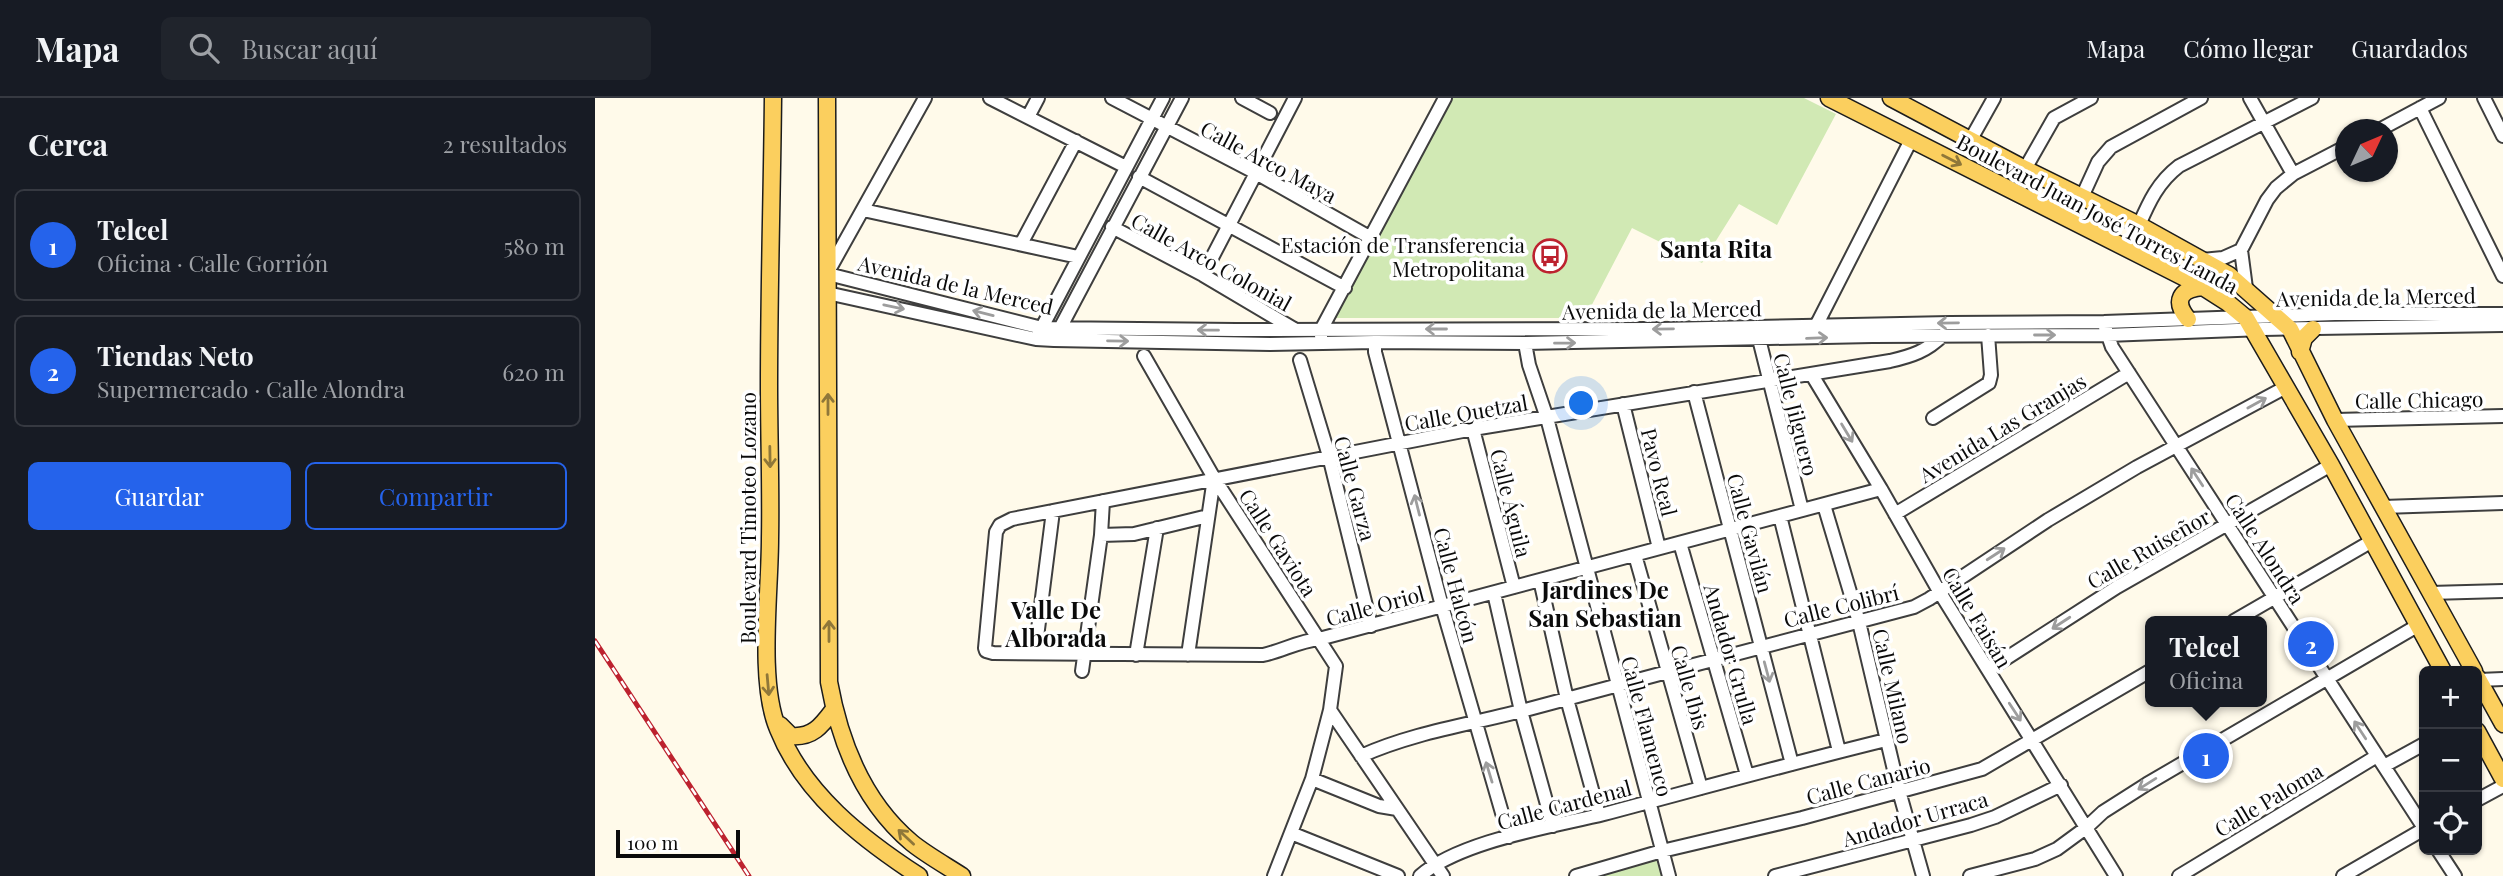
<!DOCTYPE html>
<html lang="es">
<meta charset="utf-8">
<style>
:root{--surface:#171b24;--page:#20242c;--text:#f1f3f6;--muted:#9ea1a6;--line:#363941;--accent:#2563eb}
body{margin:0;font-family:"Playfair Display",serif;background:var(--page);color:var(--text)}
.controls{position:absolute;right:21px;bottom:21px;display:grid;overflow:hidden;border-radius:10px;box-shadow:0 2px 5px #0004}
.controls button{width:63px;height:63px;display:grid;place-items:center;padding:0;border:0;border-bottom:2px solid var(--line);background:var(--surface);color:var(--text);font:35px sans-serif}
.compass{position:absolute;left:1740px;top:21px;width:63px;height:63px;border-radius:50%;background:var(--surface);box-shadow:0 2px 5px #0004;rotate:46deg}
.scale{position:absolute;left:21px;bottom:18px;width:124px;box-sizing:border-box;padding-left:7px;border:4px solid #0b0b0b;border-top:0;font-size:19px;line-height:24px;white-space:nowrap;color:#0b0b0b;-webkit-text-stroke:5px #fff;paint-order:stroke}
.you{position:absolute;left:987px;top:306px;width:24px;height:24px;margin:-18px;border:5px solid #fff;border-radius:50%;background:#1a73e8;box-shadow:0 0 0 10px #1a73e833}
.badge{display:grid;place-items:center;width:46px;height:46px;border-radius:50%;background:var(--accent);color:#fff;font-size:23px;font-weight:700}
.pin{position:absolute;translate:-50% -50%;border:4px solid #fff;box-shadow:0 2px 7px #0006}
.popup{position:absolute;left:1550px;top:518px;width:122px;height:91px;box-sizing:border-box;display:grid;place-content:center;border-radius:10px;background:var(--surface);filter:drop-shadow(0 2px 5px #0005);font-size:23px;white-space:nowrap;color:var(--muted)}
.popup b{font-size:26px;color:var(--text)}
.popup::after{content:'';position:absolute;left:50%;top:100%;margin-left:-14px;border:14px solid transparent;border-top-color:var(--surface)}
.list{margin:0;padding:0;list-style:none}
h2{display:flex;justify-content:space-between;align-items:center;height:91px;margin:0;padding:0 28px;font-size:30px}
h2 small{font-size:23px;font-weight:400;color:var(--muted)}
.list li{display:grid;grid-template-columns:46px 1fr auto;gap:21px;align-items:center;box-sizing:border-box;height:112px;margin:0 14px 14px;padding:0 14px;border:2px solid var(--line);border-radius:10px}
.list b{display:block;font-size:26px;white-space:nowrap}
.list p{margin:0;font-size:23px;white-space:nowrap;color:var(--muted)}
.list em{font-size:23px;font-style:normal;color:var(--muted)}
.actions{display:flex;gap:14px;padding:21px 28px}
.actions a{flex:1;padding:16px 0;border:2px solid var(--accent);border-radius:10px;text-align:center;font-size:24px;color:var(--accent)}
.actions .main{background:var(--accent);color:#fff}
.icon{flex:none;width:38px;height:38px;fill:none;stroke:currentColor;stroke-width:2;stroke-linecap:round;stroke-linejoin:round}
.map{position:relative;flex:none;width:1908px;height:778px;overflow:hidden}
header{display:flex;align-items:center;gap:42px;box-sizing:border-box;height:98px;padding:0 35px;background:var(--surface);border-bottom:2px solid var(--line)}
header strong{font-size:33px}
nav{display:flex;gap:38px;margin-inline-start:auto;font-size:24px}
.search{width:490px;height:63px;background:var(--page);display:flex;align-items:center;gap:18px;box-sizing:border-box;padding:0 24px;border-radius:10px;color:var(--muted);font-size:26px}
main{display:flex}
aside{flex:1;background:var(--surface)}
.map>svg:first-child{display:block}
.green{fill:#d1e9b4}
.lines{fill:none;stroke-linecap:round;stroke-linejoin:round}
.minor-casing{stroke:#3e3e3e;stroke-width:16}
.major-casing{stroke:#1c1c1c;stroke-width:19}
.minor{stroke:#fff;stroke-width:12}
.major{stroke:#fbcf5e;stroke-width:16}
.rail-casing{stroke:#bd222f;stroke-width:5}
.rail{stroke:#fff;stroke-width:2.5;stroke-dasharray:8;stroke-linecap:butt}
.oneway{stroke:#8f7739}
.oneway2{stroke:#9d9d9d}
.labels{text-anchor:middle;dominant-baseline:central;stroke-width:7;stroke-linejoin:round;paint-order:stroke}
.street-label{font-size:21px;fill:#0b0b0b;stroke:#fff}
.poi-label{font-size:21px;fill:#0b0b0b;stroke:#fff;text-anchor:end}
.quarter-label{font-size:24px;font-weight:bold;fill:#0b0b0b;stroke:#fff}
</style>
<header>
<strong>Mapa</strong>
<div class="search"><svg class="icon" aria-label="search" viewBox="0 0 24 24"><circle cx="10" cy="10" r="6"/><path d="M15 15l6 6"/></svg>Buscar aquí</div>
<nav><a>Mapa</a><a>Cómo llegar</a><a>Guardados</a></nav>
</header>
<main>
<aside>
<h2>Cerca<small>2 resultados</small></h2>
<ul class="list">
<li><span class="badge">1</span><div><b>Telcel</b><p>Oficina · Calle Gorrión</p></div><em>580 m</em></li>
<li><span class="badge">2</span><div><b>Tiendas Neto</b><p>Supermercado · Calle Alondra</p></div><em>620 m</em></li>
</ul>
<div class="actions"><a class="main">Guardar</a><a>Compartir</a></div>
</aside>
<div class="map">
<svg width="1908" height="778" viewBox="0 0 1908 778">
<rect width="100%" height="100%" fill="#fffaea"/>
<path class="green" d="M857,0H1209L1241,16L1182,127L1144,106L1107,165L1037,130L990,220H739Z
M1065,759L1070,778H1001Z"/>
<g class="lines">
<defs>
<path id="minor" d="M395,0L531,69
M517,0L661,75L776,140
M647,0L675,15
M1655,0L1698,76
M1889,0L1908,38
M1825,10L1908,178
M433,19L443,0
M1784,32L1844,0
M1376,41L1399,0
M1430,71L1459,20L1496,0
M544,79L750,190
M1487,99L1503,64L1516,49L1606,0
M268,112L483,159
M1544,127C1554,104 1563,84 1584,68L1717,0
M517,129L608,177L699,231
M426,146L481,43
M1607,162L1628,160L1646,152
M234,172L330,0
M233,176L447,230L641,232L1067,231L1355,225L1509,224L1740,216H1908
M608,177L700,0
M1651,190L1646,152L1672,102L1681,90L1698,76L1750,49
M232,195L441,241L459,242L675,246L780,244L930,245L1277,238L1512,237L1668,231L1908,227
M1221,228L1316,42
M1510,229L1517,249L1829,730
M1162,233L1207,412
M444,235L568,0
M462,236L587,0
M726,238V232L850,0
M780,244V254L847,508L914,739
M930,245L934,267L952,320L1074,778
M549,258L619,380L741,568L735,612L717,681L679,778
M705,262L734,358L776,528
M1217,277L1286,391L1344,493L1521,778
M1099,294L1197,666
M1028,306L1064,450
M1338,320L1394,285L1396,277L1393,237
M1740,322L1908,318
M878,331L919,489
M1286,391L724,541C704,543 687,553 668,557L398,555L391,553L390,550L401,434L405,427L417,421L878,331L1295,263C1317,258 1332,253 1348,237
M1229,407L1264,524L1304,693L1328,778
M1788,409L1908,405
M1300,416L1534,275
M1185,418L1244,653
M506,437L539,436L613,418
M1085,445L1152,677
M1040,457L1106,690
M945,482L972,601L1004,717
M899,495L926,613L958,728
M1835,495L1908,493
M1639,523L1777,443
M440,555L458,413
M541,557L562,430
M593,557L619,380
M1393,572L1522,489L1736,367
M487,573L506,437L508,403
M1884,582L1908,581
M735,612L848,778
M766,658C819,634 878,626 934,611C1062,576 1191,543 1319,509L1334,501L1453,422L1542,369L1691,289
M1789,668L1829,646
M717,681L784,708L802,711
M1882,702L1908,688
M696,735L803,778
M1843,752L1860,778
M825,778C865,743 956,729 1009,716C1103,691 1197,665 1291,642
M981,778L1067,753L1207,720L1387,671L1555,573
M1180,778L1376,727L1400,719L1466,687
M1375,778L1440,761L1462,751L1492,729L1508,714L1552,686L1822,528
M1584,778L1782,658
M1748,778L1829,731"/>
<path id="major" d="M178,0C177,96 174,191 174,287C174,338 176,390 175,441C175,494 163,584 183,631C209,696 267,741 324,778
M232,0L234,584C245,645 268,704 317,745C332,757 350,767 367,778
M1234,0L1608,189L1633,205L1651,220L1736,367L1848,573
M1296,0L1430,71L1544,127L1634,177L1695,231L1740,322L1879,573
M1593,221C1578,203 1585,191 1608,189
M1705,254L1709,240L1718,231
M1882,579L1908,626
M185,627L196,638C218,640 227,627 239,611
M1882,633L1908,681"/>
</defs>
<use href="#minor" class="minor-casing"/>
<use href="#major" class="major-casing"/>
<use href="#minor" class="minor"/>
<use href="#major" class="major"/>
<defs>
<path id="rail" d="M0,543L154,778"/>
</defs>
<use href="#rail" class="rail-casing"/>
<use href="#rail" class="rail"/>
</g>
<defs><path id="oneway-shaft" d="M-6 0H5M1.5-3L5.5 0L1.5 3" fill="none" stroke-width="1.6" stroke-linecap="round" stroke-linejoin="round" transform="scale(1.75)"/></defs>
<g class="oneway">
<use href="#oneway-shaft" transform="translate(1357 62) rotate(27)"/>
<use href="#oneway-shaft" transform="translate(233 306) rotate(-90)"/>
<use href="#oneway-shaft" transform="translate(175 359) rotate(89)"/>
<use href="#oneway-shaft" transform="translate(234 533) rotate(-90)"/>
<use href="#oneway-shaft" transform="translate(173 587) rotate(85)"/>
<use href="#oneway-shaft" transform="translate(311 739) rotate(-137)"/>
</g>
<g class="oneway2">
<use href="#oneway-shaft" transform="translate(299 209) rotate(12)"/>
<use href="#oneway-shaft" transform="translate(388 215) rotate(-166)"/>
<use href="#oneway-shaft" transform="translate(1353 225) rotate(179)"/>
<use href="#oneway-shaft" transform="translate(841 231) rotate(180)"/>
<use href="#oneway-shaft" transform="translate(1068 231) rotate(179)"/>
<use href="#oneway-shaft" transform="translate(613 232) rotate(-179)"/>
<use href="#oneway-shaft" transform="translate(1450 237)"/>
<use href="#oneway-shaft" transform="translate(1222 240) rotate(-2)"/>
<use href="#oneway-shaft" transform="translate(523 243) rotate(1)"/>
<use href="#oneway-shaft" transform="translate(970 245) rotate(-1)"/>
<use href="#oneway-shaft" transform="translate(1662 305) rotate(-29)"/>
<use href="#oneway-shaft" transform="translate(1252 335) rotate(59)"/>
<use href="#oneway-shaft" transform="translate(1602 379) rotate(-123)"/>
<use href="#oneway-shaft" transform="translate(822 407) rotate(-104)"/>
<use href="#oneway-shaft" transform="translate(1401 456) rotate(-33)"/>
<use href="#oneway-shaft" transform="translate(1466 525) rotate(147)"/>
<use href="#oneway-shaft" transform="translate(1172 574) rotate(75)"/>
<use href="#oneway-shaft" transform="translate(1420 614) rotate(57)"/>
<use href="#oneway-shaft" transform="translate(1765 632) rotate(-123)"/>
<use href="#oneway-shaft" transform="translate(894 674) rotate(-107)"/>
<use href="#oneway-shaft" transform="translate(1552 686) rotate(148)"/>
</g>
<defs>
<symbol id="bus-ring" viewBox="-11 -11 22 22"><circle r="9.5" fill="#fff" stroke="#bd222f" stroke-width="1.5"/><path d="M-5-6H5V4H4V6H2V4H-2V6H-4V4H-5ZM-3.5-4V0h7V-4ZM-3.5 1.2v1.5H-2V1.2ZM2 1.2v1.5H3.5V1.2Z" fill="#bd222f"/></symbol>
</defs>
<g fill-rule="evenodd">
<use href="#bus-ring" x="936" y="139" width="38" height="38"/>
</g>
<g class="labels">
<g class="street-label">
<text transform="translate(674 63) rotate(28)">Calle Arco Maya</text>
<text transform="translate(1503 115) rotate(28)">Boulevard Juan José Torres Landa</text>
<text transform="translate(617 163) rotate(29)">Calle Arco Colonial</text>
<text transform="translate(361 186) rotate(13)">Avenida de la Merced</text>
<text transform="translate(1781 198) rotate(-1)">Avenida de la Merced</text>
<text transform="translate(1067 211) rotate(-1)">Avenida de la Merced</text>
<text transform="translate(1824 301) rotate(-1)">Calle Chicago</text>
<text transform="translate(871 314) rotate(-10)">Calle Quetzal</text>
<text transform="translate(1202 316) rotate(76)">Calle Jilguero</text>
<text transform="translate(1407 329) rotate(-31)">Avenida Las Granjas</text>
<text transform="translate(1065 374) rotate(76)">Pavo Real</text>
<text transform="translate(761 390) rotate(75)">Calle Garza</text>
<text transform="translate(917 405) rotate(76)">Calle Águila</text>
<text transform="translate(152 420) rotate(-90)">Boulevard Timoteo Lozano</text>
<text transform="translate(1156 435) rotate(75)">Calle Gavilán</text>
<text transform="translate(684 444) rotate(57)">Calle Gaviota</text>
<text transform="translate(1553 450) rotate(-30)">Calle Ruiseñor</text>
<text transform="translate(1671 450) rotate(57)">Calle Alondra</text>
<text transform="translate(862 487) rotate(75)">Calle Halcón</text>
<text transform="translate(780 507) rotate(-15)">Calle Oriol</text>
<text transform="translate(1246 507) rotate(-14)">Calle Colibrí</text>
<text transform="translate(1383 519) rotate(59)">Calle Faisán</text>
<text transform="translate(1137 556) rotate(74)">Andador Grulla</text>
<text transform="translate(1299 588) rotate(77)">Calle Milano</text>
<text transform="translate(1096 589) rotate(74)">Calle Ibis</text>
<text transform="translate(1053 628) rotate(75)">Calle Flamenco</text>
<text transform="translate(1273 682) rotate(-15)">Calle Canario</text>
<text transform="translate(1673 701) rotate(-31)">Calle Paloma</text>
<text transform="translate(969 706) rotate(-15)">Calle Cardenal</text>
<text transform="translate(1320 720) rotate(-16)">Andador Urraca</text>
</g>
<g class="poi-label">
<text x="930" y="146">Estación de Transferencia<tspan x="930" dy="24">Metropolitana</tspan></text>
</g>
<g class="quarter-label">
<text x="1121" y="150">Santa Rita</text>
<text x="1010" y="491">Jardines De<tspan x="1010" dy="28">San Sebastian</tspan></text>
<text x="461" y="511">Valle De<tspan x="461" dy="28">Alborada</tspan></text>
</g>
</g>
</svg>
<div class="controls">
<button>+</button>
<button>−</button>
<button><svg class="icon" aria-label="locate" viewBox="0 0 24 24"><circle cx="12" cy="12" r="6"/><path d="M12 2v4M12 18v4M2 12h4M18 12h4"/></svg></button>
</div>
<svg class="compass" viewBox="-18 -18 36 36"><path d="M0-13l5 13h-10z" fill="#e53935"/><path d="M0 13l5-13h-10z" fill="#9ea1a6"/></svg>
<div class="scale">100 m</div>
<div class="you"></div>
<div class="pin badge" style="left:1611px;top:658px">1</div>
<div class="popup"><b>Telcel</b>Oficina</div>
<div class="pin badge" style="left:1716px;top:546px">2</div>
</div>
</main>
